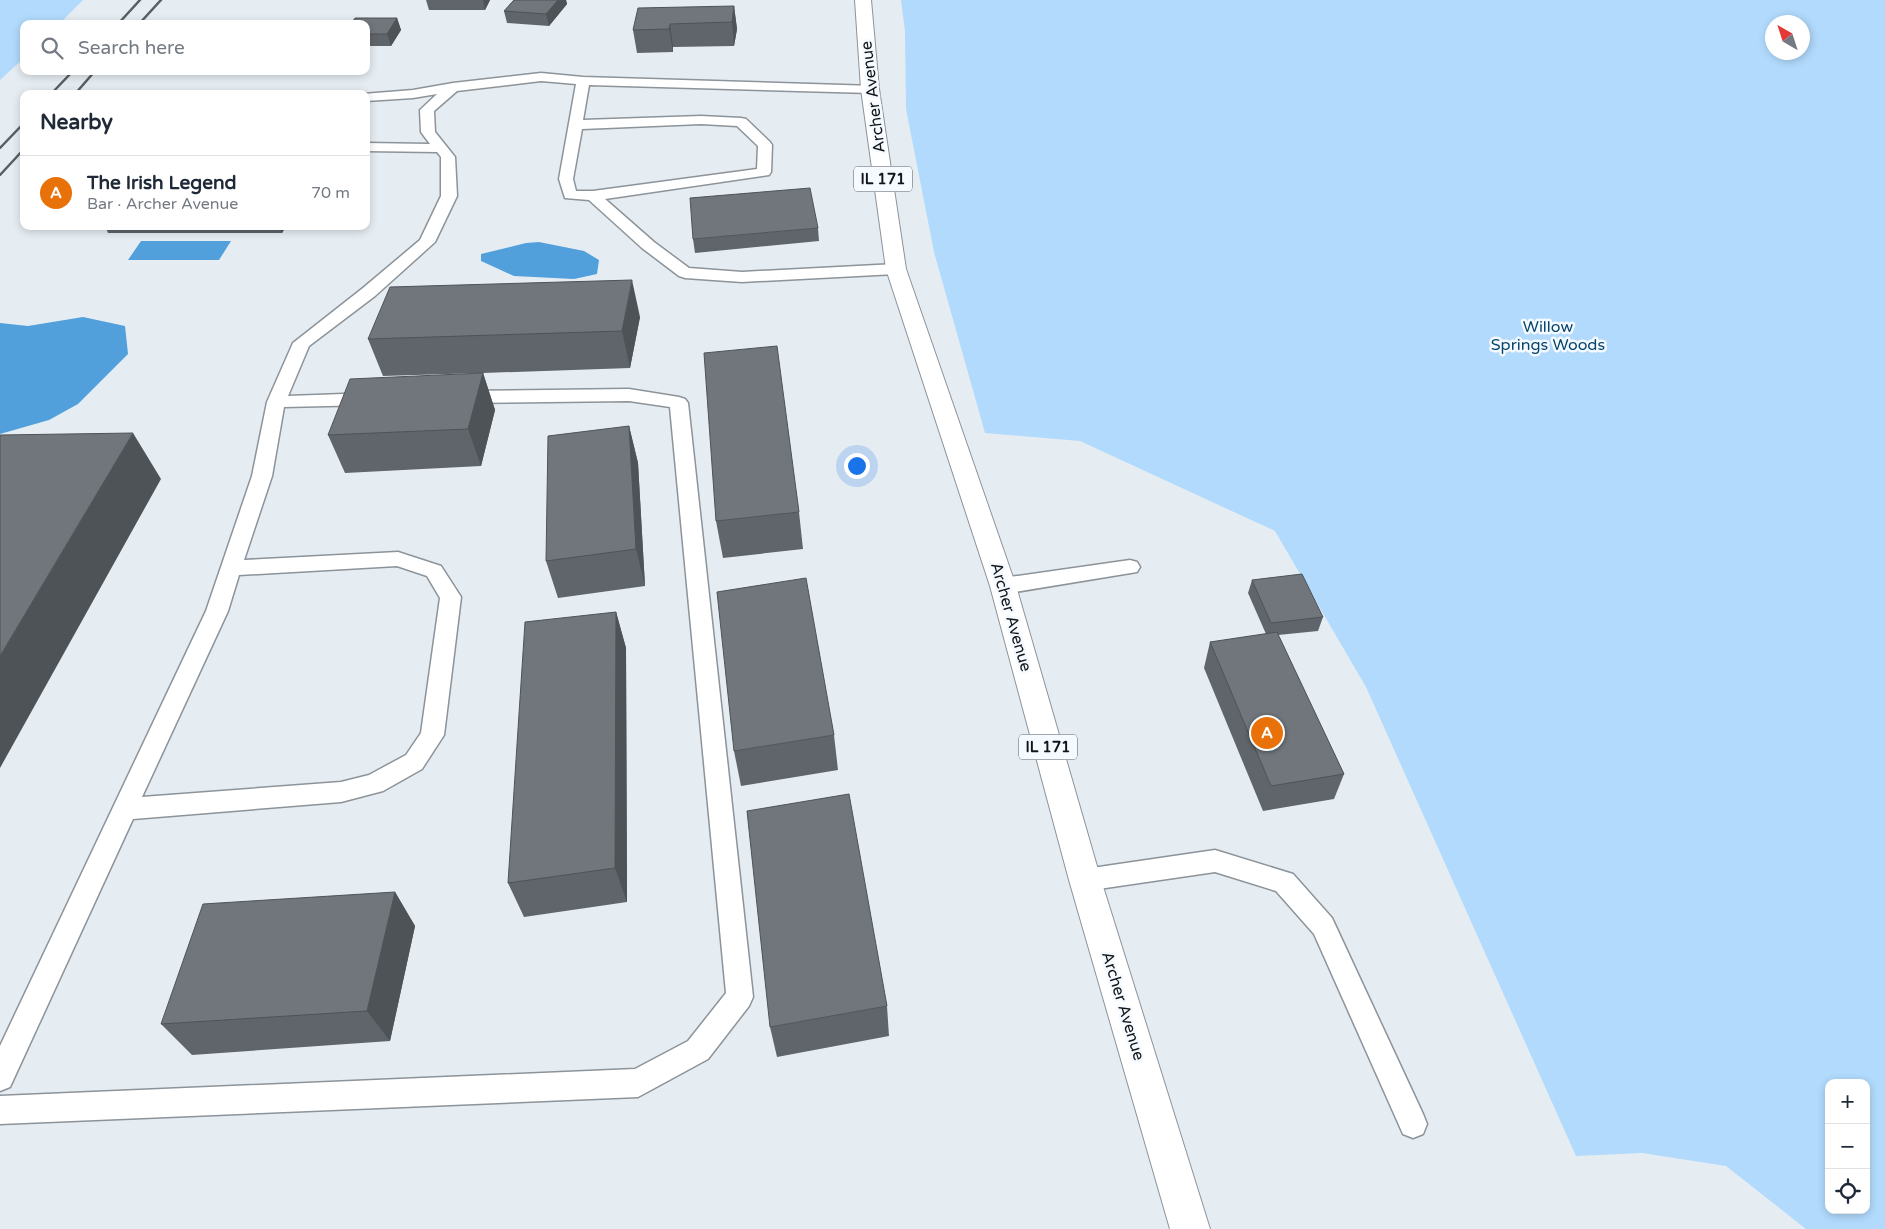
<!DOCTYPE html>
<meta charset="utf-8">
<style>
:root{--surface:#fff;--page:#f6f6f7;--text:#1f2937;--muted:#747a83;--line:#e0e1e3;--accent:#0f766e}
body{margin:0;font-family:"Varela Round",sans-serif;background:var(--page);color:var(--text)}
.controls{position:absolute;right:15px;bottom:15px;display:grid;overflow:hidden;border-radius:10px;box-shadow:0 2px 8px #0003}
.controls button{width:45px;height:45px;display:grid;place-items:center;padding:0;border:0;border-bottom:1px solid var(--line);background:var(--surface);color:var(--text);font:25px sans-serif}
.compass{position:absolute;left:1765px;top:15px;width:45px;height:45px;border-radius:50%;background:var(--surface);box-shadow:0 2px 8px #0003;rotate:321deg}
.you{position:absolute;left:856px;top:465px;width:18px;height:18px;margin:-12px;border:4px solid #fff;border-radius:50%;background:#1a73e8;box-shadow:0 0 0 8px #1a73e833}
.badge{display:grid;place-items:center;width:32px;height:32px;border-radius:50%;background:var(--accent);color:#fff;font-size:16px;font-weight:700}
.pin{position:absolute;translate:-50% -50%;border:2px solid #fff;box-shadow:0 1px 5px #0006}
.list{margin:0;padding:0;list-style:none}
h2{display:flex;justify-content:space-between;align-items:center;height:65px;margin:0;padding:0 20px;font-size:21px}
h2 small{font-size:16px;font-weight:400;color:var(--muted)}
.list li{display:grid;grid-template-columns:32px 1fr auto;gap:15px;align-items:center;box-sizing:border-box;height:75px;padding:0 20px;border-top:1px solid var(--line)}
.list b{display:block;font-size:19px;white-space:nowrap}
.list p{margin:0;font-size:16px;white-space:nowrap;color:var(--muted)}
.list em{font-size:16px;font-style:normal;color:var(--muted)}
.icon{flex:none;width:28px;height:28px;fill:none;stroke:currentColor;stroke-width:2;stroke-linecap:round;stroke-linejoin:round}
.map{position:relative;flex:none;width:1885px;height:1229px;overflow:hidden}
.search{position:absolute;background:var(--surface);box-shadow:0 2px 8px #0003;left:20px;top:20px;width:350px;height:55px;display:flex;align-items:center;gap:12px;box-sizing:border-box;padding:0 18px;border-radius:10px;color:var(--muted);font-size:19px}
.panel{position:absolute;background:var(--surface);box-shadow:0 2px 8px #0003;left:20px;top:90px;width:350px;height:140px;border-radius:10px}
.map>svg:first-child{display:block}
.green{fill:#b1dafc;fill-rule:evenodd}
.water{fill:#519fdb}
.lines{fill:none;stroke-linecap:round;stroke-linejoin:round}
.service-casing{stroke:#8c9399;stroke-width:3}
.primary-casing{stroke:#8c9399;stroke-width:2}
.service{fill:#fff;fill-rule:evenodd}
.primary{fill:#fff;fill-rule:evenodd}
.rail{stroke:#595e61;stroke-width:2.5}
.wall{fill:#60656b}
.shaded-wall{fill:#4e5357}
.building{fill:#70767c;stroke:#4e5357}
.labels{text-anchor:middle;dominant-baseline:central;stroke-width:5;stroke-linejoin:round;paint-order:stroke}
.shield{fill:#f4faff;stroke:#565a5d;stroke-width:1}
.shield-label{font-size:15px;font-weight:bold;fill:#121517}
.street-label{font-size:16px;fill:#121517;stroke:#f4faff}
.park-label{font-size:16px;fill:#05446c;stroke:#f4faff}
</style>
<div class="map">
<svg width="1885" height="1229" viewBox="0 0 1885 1229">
<rect width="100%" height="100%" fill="#e5edf3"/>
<path class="green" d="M0,0H83L59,24H24V58L0,80Z
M901,0H1885V1229H1806L1726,1166L1642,1153L1576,1156L1366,687L1275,531L1080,441L985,433L934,252L906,109L905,31ZM1772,22H1802V52H1772ZM1829,1083H1866V1210H1829Z"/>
<path class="water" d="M141,241H231L219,260H128Z
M539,242L584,251L599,260L597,274L574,279L514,276L481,261V254L526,243Z
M83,317L125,326L128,354L78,404L49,420L0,434V323L28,326Z"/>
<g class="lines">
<defs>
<path id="service" d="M541,73L583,77L875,86L877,89L870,93L589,85L583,120L701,116L741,118L746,119L770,142L772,145L771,172L769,175L605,199L654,242L689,268L742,272L896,264L902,266L904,269L902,272L896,274L742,282L685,278L679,276L642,248L589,200L565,198L559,179L576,84L541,81L457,91L434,111L435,132L455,157L457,196L435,242L375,296L309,346L288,396L371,393L377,395L380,399L377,403L371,405L284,407L272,476L244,560L398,552L441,566L461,597L444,735L422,769L383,791L341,802L133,819L10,1087L0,1091V1046L206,611L252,476L267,402L293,343L363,288L420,240L441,196V157L437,152L366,151V143L430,144L421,132L420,110L437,94L413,98L366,101V94H363L413,90L453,83ZM701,124L737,126L758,146L757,169L593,191H576L573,179L582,129ZM397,566L427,576L440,598L421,733L406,755L369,775L341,782L142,797L228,611L239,575Z
M629,389L679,397L685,399L688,403L753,997L749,1006L708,1059L638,1097L0,1124V1096L635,1069L688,1041L726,993L670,407L629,401L461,403L455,401L452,397L455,393L461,391Z
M1130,560L1137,562L1140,567L1137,572L1003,594L996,591L993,586L996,581L1003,578Z
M1215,850L1293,874L1332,918L1423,1114L1427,1124L1423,1134L1413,1138L1403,1134L1314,934L1276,891L1215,872L1085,891L1076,888L1072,880L1076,872L1085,869Z"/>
<path id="primary" d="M855,0H871L879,89L906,269L1016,586L1101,880L1210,1229H1170L1069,880L990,586L886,269L861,89Z"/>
</defs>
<use href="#service" class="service-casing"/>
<use href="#primary" class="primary-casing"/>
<use href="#service" class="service"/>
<use href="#primary" class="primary"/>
<path class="rail" d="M118,24L140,0
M139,24L161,0
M51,94L73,71
M75,94L95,71
M0,148L24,123
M0,175L24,149"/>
</g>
<path class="wall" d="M426,0H490L485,10H429Z
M514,0H566L567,4L549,26L507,23L504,11Z
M734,6L737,29L734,46L673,47V52L637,53L633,30Z
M397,18L401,30L391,46H366V24Z
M105,226H286L282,233H108Z
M818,228L819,241L695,253L693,239Z
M640,317L630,368L483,373L495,410L481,466L345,473L328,435L480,373L383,376L368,339Z
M629,426L638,463L645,586L558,598L546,561Z
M799,512L803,549L723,558L716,521Z
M1252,580L1323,617L1318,631L1278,635L1344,774L1334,799L1263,811L1204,668L1210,642L1266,634L1248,593Z
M616,612L626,648L627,902L524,917L508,883Z
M834,735L838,770L741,786L734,751Z
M395,892L415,926L390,1041L192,1055L161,1024Z
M887,1006L889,1036L777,1057L770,1027Z"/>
<path class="shaded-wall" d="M483,0H490L485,10Z
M558,0H566L567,4L549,26L546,14Z
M734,6L737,29L734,46L732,22Z
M397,18L401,30L391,46L387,34Z
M670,24L673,47V52L669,29Z
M279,226H286L282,233Z
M632,280L640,317L630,368L622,331Z
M483,373L495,410L481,466L468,429Z
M629,426L638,463L645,586L636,549Z
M133,433L161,479L0,768V656Z
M616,612L626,648L627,902L615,868Z
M395,892L415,926L390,1041L367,1011Z"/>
<path class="building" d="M514,0H558L546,14L504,11Z
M734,6L732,22L670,24L669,29L633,30L638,8Z
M355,18H397L387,34H366V24H351Z
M810,188L818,228L693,239L690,198Z
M632,280L622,331L368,339L390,287Z
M777,346L799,512L716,521L704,353Z
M483,373L468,429L328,435L350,379Z
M629,426L636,549L546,561L548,436Z
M133,433L0,656V435Z
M1302,574L1323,617L1271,623L1252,580Z
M806,578L834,735L734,751L717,592Z
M616,612L615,868L508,883L525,622Z
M1277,632L1344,774L1271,786L1210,642Z
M849,794L887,1006L770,1027L747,811Z
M395,892L367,1011L161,1024L203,904Z"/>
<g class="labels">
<g class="shield">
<rect x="854" y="166.5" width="58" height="25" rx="4"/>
<rect x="1019" y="734.5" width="58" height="25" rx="4"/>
</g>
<g class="shield-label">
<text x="883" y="179">IL 171</text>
<text x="1048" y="747">IL 171</text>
</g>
<g class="street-label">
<text transform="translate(873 97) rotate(-97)">Archer Avenue</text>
<text transform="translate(1011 617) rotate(74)">Archer Avenue</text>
<text transform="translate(1123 1006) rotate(73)">Archer Avenue</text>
</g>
<g class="park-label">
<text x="1548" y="327">Willow<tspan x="1548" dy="18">Springs Woods</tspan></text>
</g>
</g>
</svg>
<div class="controls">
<button>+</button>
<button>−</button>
<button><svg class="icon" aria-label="locate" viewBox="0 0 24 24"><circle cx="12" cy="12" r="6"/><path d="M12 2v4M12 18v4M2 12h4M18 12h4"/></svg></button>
</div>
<svg class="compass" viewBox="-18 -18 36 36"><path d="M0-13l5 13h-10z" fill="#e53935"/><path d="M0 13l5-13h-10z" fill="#747a83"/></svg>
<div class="you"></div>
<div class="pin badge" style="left:1267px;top:733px;background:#e8710a">A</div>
<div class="search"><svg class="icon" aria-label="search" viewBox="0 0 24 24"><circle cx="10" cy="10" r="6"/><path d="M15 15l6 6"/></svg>Search here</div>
<section class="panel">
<h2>Nearby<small></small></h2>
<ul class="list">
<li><span class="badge" style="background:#e8710a">A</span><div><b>The Irish Legend</b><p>Bar · Archer Avenue</p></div><em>70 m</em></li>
</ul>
</section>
</div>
